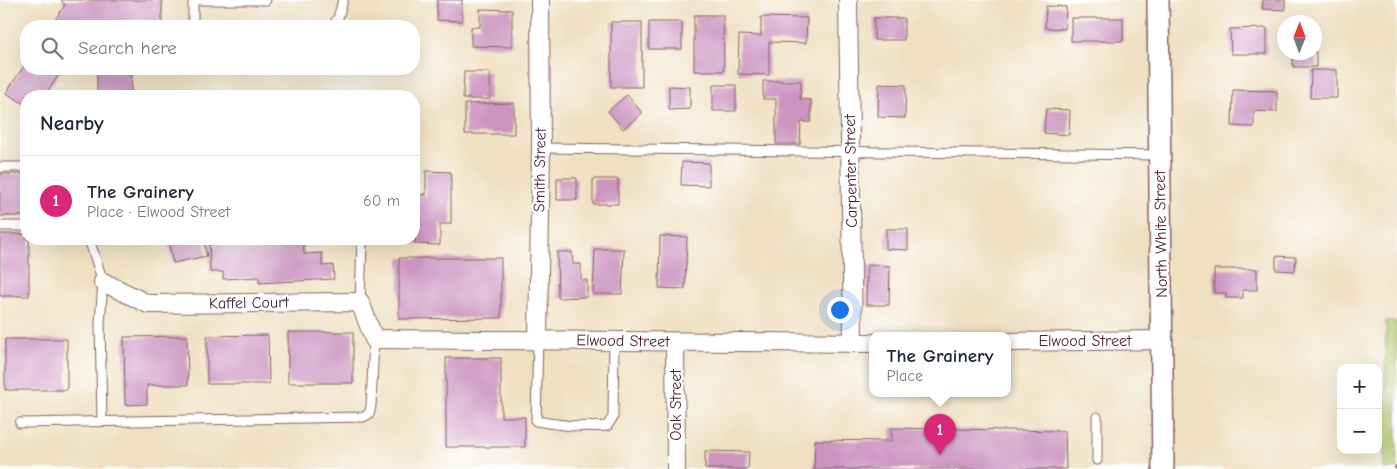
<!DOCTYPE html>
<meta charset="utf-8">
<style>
:root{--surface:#fff;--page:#f2f2f3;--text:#1f2937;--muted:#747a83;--line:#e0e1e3;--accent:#db2777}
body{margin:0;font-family:"Comic Neue",sans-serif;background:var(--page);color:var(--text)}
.controls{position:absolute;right:15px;bottom:15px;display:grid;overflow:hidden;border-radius:10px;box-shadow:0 5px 20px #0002}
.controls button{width:45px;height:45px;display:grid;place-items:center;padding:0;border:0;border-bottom:1px solid var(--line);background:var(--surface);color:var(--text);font:25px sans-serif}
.compass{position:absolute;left:1277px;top:15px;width:45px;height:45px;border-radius:50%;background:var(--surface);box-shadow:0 5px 20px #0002;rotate:1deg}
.you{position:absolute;left:839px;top:309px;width:18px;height:18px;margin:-12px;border:4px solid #fff;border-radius:50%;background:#1a73e8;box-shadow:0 0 0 8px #1a73e833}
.badge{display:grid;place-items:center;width:32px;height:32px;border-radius:50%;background:var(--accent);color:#fff;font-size:16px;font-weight:700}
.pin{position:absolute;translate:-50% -41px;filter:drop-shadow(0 1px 2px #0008)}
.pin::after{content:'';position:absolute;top:26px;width:18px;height:15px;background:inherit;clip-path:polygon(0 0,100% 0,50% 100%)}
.popup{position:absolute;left:869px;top:332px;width:142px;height:65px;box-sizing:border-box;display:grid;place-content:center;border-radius:10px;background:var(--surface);filter:drop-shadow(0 1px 4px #0005);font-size:16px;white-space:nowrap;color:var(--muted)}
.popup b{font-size:19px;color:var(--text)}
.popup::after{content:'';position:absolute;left:50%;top:100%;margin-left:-10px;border:10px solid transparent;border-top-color:var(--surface)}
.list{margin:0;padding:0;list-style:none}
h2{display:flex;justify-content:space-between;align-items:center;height:65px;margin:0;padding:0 20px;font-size:21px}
h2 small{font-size:16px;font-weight:400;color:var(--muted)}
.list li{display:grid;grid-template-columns:32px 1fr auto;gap:15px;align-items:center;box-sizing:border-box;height:90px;padding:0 20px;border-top:1px solid var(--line)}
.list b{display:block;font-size:19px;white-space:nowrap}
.list p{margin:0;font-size:16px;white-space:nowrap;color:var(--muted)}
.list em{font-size:16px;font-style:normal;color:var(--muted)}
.icon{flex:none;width:28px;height:28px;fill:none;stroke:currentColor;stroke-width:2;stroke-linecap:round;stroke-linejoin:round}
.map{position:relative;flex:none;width:1397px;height:469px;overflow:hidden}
.search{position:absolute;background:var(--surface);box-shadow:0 5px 20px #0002;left:20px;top:20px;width:400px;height:55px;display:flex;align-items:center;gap:12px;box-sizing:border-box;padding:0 18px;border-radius:20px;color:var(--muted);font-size:19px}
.panel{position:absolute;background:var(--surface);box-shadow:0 5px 20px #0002;left:20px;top:90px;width:400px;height:155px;border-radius:20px}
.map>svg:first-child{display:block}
.green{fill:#b1c86d;stroke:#7e744c}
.building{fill:#cc95c1}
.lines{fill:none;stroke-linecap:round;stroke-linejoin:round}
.service-casing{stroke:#846360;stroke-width:11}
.minor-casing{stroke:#846360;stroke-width:20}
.tertiary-casing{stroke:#846360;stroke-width:24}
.path{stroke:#846360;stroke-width:3;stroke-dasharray:4 4;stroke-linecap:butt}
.service{stroke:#fff;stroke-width:9}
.minor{stroke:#fff;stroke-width:18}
.tertiary{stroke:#fff;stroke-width:21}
.labels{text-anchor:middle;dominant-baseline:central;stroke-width:5;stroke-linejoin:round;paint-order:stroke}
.street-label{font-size:16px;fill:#4a1f2b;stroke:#fff}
</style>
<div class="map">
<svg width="1397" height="469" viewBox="0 0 1397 469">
<rect width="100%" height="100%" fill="#fff"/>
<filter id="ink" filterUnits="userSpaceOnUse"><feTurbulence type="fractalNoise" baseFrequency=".02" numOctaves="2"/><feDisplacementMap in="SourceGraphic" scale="10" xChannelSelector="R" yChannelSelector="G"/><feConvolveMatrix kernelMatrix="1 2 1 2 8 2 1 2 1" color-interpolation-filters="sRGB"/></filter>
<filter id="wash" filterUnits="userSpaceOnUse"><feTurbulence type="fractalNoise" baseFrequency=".0096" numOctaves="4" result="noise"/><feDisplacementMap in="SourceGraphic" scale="20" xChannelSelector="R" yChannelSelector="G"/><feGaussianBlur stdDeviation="1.12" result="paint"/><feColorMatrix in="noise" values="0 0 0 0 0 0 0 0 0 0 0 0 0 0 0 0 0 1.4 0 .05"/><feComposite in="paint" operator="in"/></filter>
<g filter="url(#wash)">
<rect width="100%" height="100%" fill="#efe0c1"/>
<path class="green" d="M1386,321L1397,322V469H1384Z"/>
<g id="blocks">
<path class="building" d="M61,0H162V26H97V24L92,26H51L65,5Z
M437,0H462V21L437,20Z
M1263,0H1285V10L1262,9Z
M1046,6L1066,7L1065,29L1045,28Z
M480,9L512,10V47L471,46V27H480Z
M694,15H723L724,71H694Z
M761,17L807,18L806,43L769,42V75L738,74L739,35L761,36Z
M874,18H904V40H874Z
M1071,18H1123V41H1071Z
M611,22H642V87H611Z
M649,22H682V49H649Z
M1267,28V54H1231L1230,29Z
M1293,52H1316V67H1293Z
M26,63V69H63L44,96H26V105L6,93Z
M97,69H132L131,96H97Z
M1311,70H1337V98H1310Z
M464,72H490V99H463Z
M763,81H801L800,99L811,100V122H801L800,144H776V99H763Z
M879,84L906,85L905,118L878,117Z
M713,85H736V111H713Z
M669,86L690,87V109L669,110Z
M1233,90L1277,91V112L1254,111V127L1232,126Z
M627,95L642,113L623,129L608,111Z
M514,103V134H465V104Z
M1046,109L1070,110L1069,135L1044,133Z
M682,162L709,163V186L681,185Z
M426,171L451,172V224H440V245L415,244L416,194L426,195Z
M0,174H26V216H0Z
M557,178H577V200H557Z
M593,179H618V204H593Z
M886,229H908V250L886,249Z
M0,234H26V239H29V296H0Z
M660,236L687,237L685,289L659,288Z
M168,239H203L207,256L173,263Z
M209,239H303L304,254L322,253V266L333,265L334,279L259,283V277L223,279V272H210Z
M595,249H624L622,294H593Z
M557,252H572L573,264H581V280H587V297L558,298Z
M1276,256L1296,257L1295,271L1276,270Z
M399,258H501V318L399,319Z
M867,265L890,266L889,305H866Z
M1214,269H1257V290H1243V298H1226V293H1214Z
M288,332H353V383H288Z
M268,335L269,384H207V336Z
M187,336L188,385H147V404L125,405L124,337Z
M5,339H67V390H5Z
M446,358H501V417H525V447H446Z
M891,428L1065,431L1066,469H814L815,440L892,441Z
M705,451L749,452L748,469H705Z"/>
</g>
</g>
<g filter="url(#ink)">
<use href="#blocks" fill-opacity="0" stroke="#846360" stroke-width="1"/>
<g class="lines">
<defs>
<path id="service" d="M193,0H266
M193,26V0
M333,26L338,18L343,0
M541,148L1160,155
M0,167H26
M0,226H26
M89,239L103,282L100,323L102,421
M360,302L362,239
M538,339L536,421C559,425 583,428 607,426L613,417L614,340
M20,423L363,417L369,414L371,406L374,339
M1097,460V417"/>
<path id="minor" d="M848,0L853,343
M103,282L148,304L360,302L374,339L872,343
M538,339L541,148L540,0
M675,342L676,469
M1008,342L1162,340"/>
<path id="tertiary" d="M1158,0L1163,469"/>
</defs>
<use href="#service" class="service-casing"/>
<use href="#minor" class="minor-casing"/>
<use href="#tertiary" class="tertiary-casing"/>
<path class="path" d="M1395,469L1397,465"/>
<use href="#service" class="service"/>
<use href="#minor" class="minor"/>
<use href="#tertiary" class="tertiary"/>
</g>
</g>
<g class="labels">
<g class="street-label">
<text transform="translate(540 170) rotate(-89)">Smith Street</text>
<text transform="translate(851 171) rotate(-91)">Carpenter Street</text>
<text transform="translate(1161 234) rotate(-91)">North White Street</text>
<text transform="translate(249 303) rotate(-1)">Kaffel Court</text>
<text transform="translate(623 341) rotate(1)">Elwood Street</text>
<text x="1085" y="341">Elwood Street</text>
<text transform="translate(676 405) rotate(-90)">Oak Street</text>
</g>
</g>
</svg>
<div class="controls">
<button>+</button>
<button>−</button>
</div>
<svg class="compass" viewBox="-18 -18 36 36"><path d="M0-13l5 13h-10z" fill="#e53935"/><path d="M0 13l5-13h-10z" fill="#747a83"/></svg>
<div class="you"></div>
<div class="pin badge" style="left:940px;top:455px">1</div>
<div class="popup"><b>The Grainery</b>Place</div>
<div class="search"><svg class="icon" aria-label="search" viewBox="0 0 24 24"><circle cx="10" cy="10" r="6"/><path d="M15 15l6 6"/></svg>Search here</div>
<section class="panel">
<h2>Nearby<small></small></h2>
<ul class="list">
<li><span class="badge">1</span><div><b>The Grainery</b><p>Place · Elwood Street</p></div><em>60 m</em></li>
</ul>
</section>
</div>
